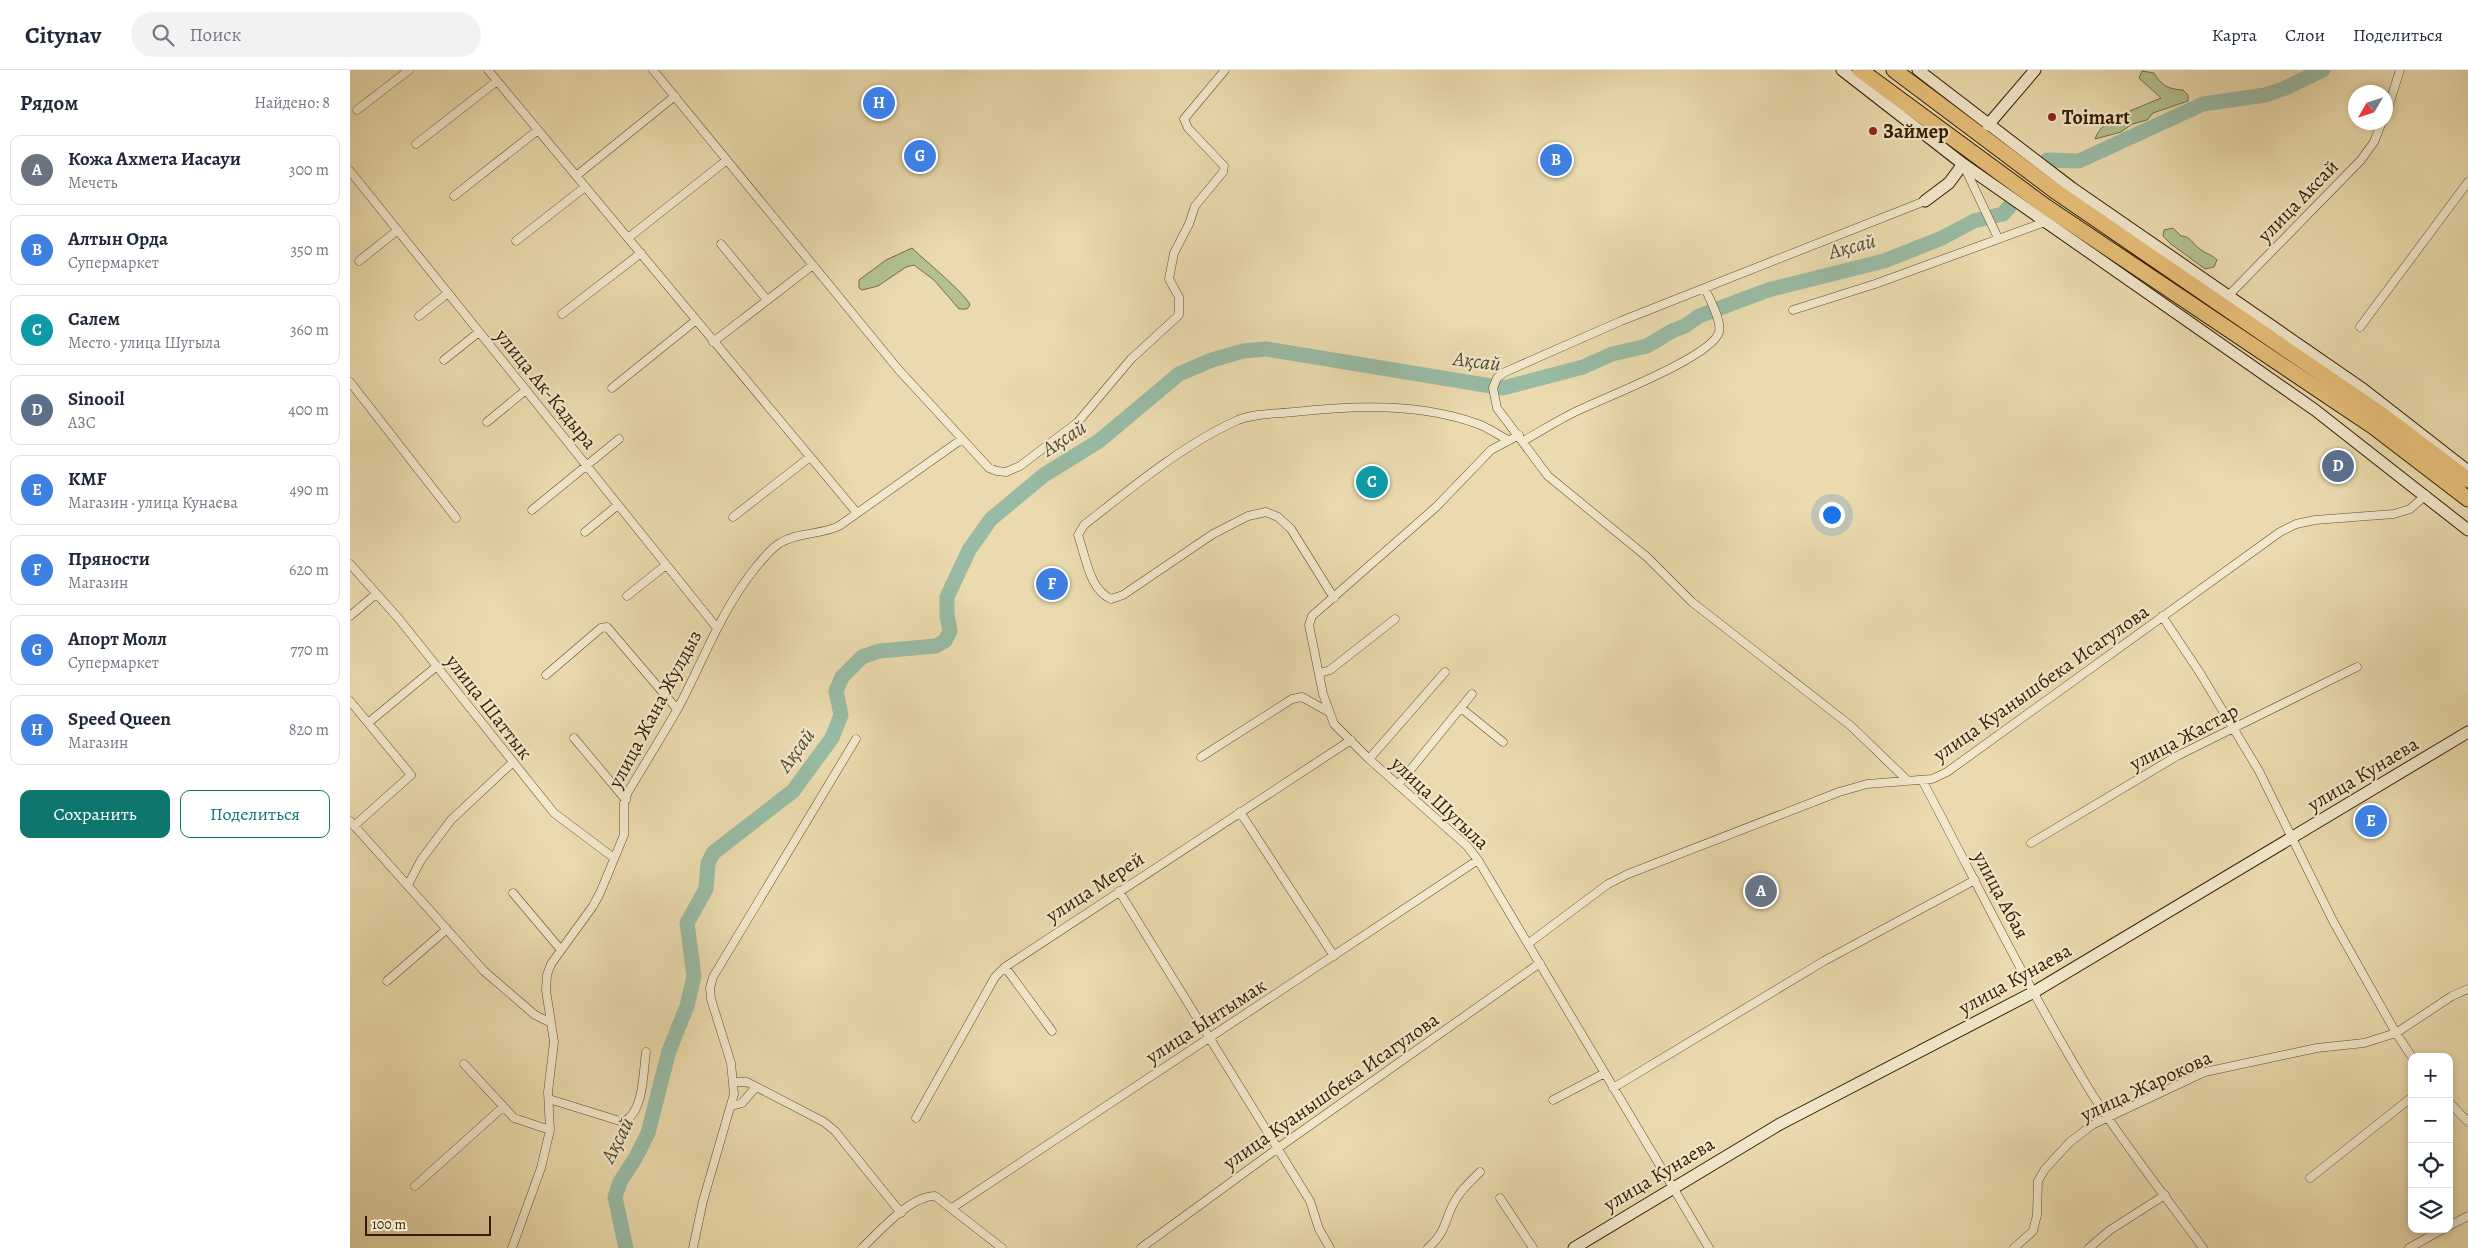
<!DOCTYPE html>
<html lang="ru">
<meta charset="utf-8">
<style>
:root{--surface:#fff;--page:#f2f2f3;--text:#1f2937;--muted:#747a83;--line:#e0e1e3;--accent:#0f766e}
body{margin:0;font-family:Alegreya,serif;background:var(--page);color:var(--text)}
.controls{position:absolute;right:15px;bottom:15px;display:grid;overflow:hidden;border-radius:10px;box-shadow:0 2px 8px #0003}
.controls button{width:45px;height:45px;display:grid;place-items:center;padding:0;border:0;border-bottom:1px solid var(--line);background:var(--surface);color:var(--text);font:25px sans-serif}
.compass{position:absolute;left:1998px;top:15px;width:45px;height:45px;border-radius:50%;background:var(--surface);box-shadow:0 2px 8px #0003;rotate:231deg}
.scale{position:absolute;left:15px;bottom:12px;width:126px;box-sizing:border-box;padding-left:5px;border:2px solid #331c00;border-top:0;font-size:14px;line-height:18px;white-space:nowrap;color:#331c00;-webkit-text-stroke:4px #f1e7ca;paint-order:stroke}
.you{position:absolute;left:1481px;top:444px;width:18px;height:18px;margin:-12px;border:4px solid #fff;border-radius:50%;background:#1a73e8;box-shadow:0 0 0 8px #1a73e833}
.badge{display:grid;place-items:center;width:32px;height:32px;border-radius:50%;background:var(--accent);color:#fff;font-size:16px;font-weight:700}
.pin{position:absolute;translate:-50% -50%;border:2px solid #fff;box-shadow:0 1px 5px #0006}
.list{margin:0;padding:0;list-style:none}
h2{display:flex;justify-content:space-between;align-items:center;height:65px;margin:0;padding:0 20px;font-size:21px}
h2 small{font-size:16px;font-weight:400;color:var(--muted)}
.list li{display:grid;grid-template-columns:32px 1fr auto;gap:15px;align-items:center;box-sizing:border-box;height:70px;margin:0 10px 10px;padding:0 10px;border:1px solid var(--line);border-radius:10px}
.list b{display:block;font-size:19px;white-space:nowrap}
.list p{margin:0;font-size:16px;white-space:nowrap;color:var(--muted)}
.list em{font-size:16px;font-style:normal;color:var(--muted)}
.actions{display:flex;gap:10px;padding:15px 20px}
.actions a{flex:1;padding:11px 0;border:1px solid var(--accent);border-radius:10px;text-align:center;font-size:18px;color:var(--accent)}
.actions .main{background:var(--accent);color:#fff}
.icon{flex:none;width:28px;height:28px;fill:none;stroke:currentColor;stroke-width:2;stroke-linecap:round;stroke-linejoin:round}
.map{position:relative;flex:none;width:2118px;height:1178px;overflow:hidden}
header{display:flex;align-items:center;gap:30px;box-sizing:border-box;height:70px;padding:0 25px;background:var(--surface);border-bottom:1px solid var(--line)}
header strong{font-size:24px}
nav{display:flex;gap:28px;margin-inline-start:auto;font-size:18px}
.search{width:350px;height:45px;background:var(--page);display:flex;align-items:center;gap:12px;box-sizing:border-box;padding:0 18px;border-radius:28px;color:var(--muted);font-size:19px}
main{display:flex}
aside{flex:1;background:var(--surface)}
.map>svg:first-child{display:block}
.green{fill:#b2c18e;stroke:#726e47}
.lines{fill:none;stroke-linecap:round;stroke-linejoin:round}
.river{stroke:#99bba5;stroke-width:15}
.street-casing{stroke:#614c2b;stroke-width:9}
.secondary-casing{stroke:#331c00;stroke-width:13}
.highway-casing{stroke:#331c00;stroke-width:17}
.street{stroke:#f1e7ca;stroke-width:8}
.secondary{stroke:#f1e7ca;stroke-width:11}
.highway{stroke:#e5bd76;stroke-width:15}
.poi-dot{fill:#8f2418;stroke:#f1e7ca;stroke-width:2}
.labels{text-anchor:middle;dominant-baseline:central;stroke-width:4.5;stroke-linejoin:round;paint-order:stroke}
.poi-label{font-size:20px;font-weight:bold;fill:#331c00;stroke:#f1e7ca;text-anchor:start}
.street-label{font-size:20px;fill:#331c00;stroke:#f1e7ca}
.water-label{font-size:21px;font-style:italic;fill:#524c32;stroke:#f1e7ca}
</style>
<header>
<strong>Citynav</strong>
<div class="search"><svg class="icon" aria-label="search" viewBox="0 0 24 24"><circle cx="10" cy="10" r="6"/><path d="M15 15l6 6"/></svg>Поиск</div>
<nav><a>Карта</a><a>Слои</a><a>Поделиться</a></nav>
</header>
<main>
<aside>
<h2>Рядом<small>Найдено: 8</small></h2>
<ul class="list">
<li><span class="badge" style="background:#6b7280">A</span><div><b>Кожа Ахмета Иасауи</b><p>Мечеть</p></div><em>300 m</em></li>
<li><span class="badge" style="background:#3f7fe0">B</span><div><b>Алтын Орда</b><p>Супермаркет</p></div><em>350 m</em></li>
<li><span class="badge" style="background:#0f9aa8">C</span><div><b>Салем</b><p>Место · улица Шугыла</p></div><em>360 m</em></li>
<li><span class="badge" style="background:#5c6f8a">D</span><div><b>Sinooil</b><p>АЗС</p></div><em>400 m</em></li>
<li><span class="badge" style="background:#3f7fe0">E</span><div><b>KMF</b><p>Магазин · улица Кунаева</p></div><em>490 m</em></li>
<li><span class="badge" style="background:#3f7fe0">F</span><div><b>Пряности</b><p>Магазин</p></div><em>620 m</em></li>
<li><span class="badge" style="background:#3f7fe0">G</span><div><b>Апорт Молл</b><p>Супермаркет</p></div><em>770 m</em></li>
<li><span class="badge" style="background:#3f7fe0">H</span><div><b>Speed Queen</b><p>Магазин</p></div><em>820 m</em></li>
</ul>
<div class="actions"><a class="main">Сохранить</a><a>Поделиться</a></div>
</aside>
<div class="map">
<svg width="2118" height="1178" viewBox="0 0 2118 1178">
<rect width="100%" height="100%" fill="#eadaad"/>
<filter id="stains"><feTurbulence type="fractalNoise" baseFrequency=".004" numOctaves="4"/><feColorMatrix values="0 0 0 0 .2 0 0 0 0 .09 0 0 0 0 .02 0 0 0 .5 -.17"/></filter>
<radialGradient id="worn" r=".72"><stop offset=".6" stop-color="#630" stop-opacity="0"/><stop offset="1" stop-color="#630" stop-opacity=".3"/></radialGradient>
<path class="green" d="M1792,1L1804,3C1812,16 1818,19 1833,20L1838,25V31L1803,43L1797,50L1782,54L1771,62L1745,69C1750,56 1757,52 1770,51L1775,43L1811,28L1789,8Z
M1823,158L1831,166C1841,166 1843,175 1850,179C1856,184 1861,184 1867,190L1864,197L1855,199L1821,174L1813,166L1814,160Z
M562,178C572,188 617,225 620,235L617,239H609L584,210L564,195L556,197L528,216L512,220L509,218V210L536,190Z"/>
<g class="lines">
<path class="river" d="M1697,90L1729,91L1853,34L1915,25L1933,19L1973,0
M276,1178L265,1127L270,1112L286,1087L298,1063L319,981L337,936L344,906L337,853L356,819L358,793L363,783L443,721L482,668L491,645L486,621L492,607L512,587L529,581L586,576L595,571L600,561L597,545V527L619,480L641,449L694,405L749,371L829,304L862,290L893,281L916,279L1153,318L1233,297L1262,284L1297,276L1322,261L1335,256L1349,246L1418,220L1534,191L1592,168L1624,151L1653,144L1659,137"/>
<defs>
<path id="street" d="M138,0L507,443
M303,0L548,299L639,398L647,401L656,402L670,396L728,352L781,289L829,245V227L819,209L824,183L839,154L845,136L873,102L874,96L838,58L834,49L875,0
M7,40L59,0
M2036,44L2050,0
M66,74L147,11
M1614,96L1648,168
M0,101L367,558
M226,106L325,26
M104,126L188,60
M278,168L377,90
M166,171L235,117
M371,174L417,230
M9,191L48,160
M1878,226L2011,90L2024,72L2032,52
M1443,240L1525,214L1695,152
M212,244L291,183
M69,246L98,223
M2010,257L2118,112
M363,272L463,195
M94,290L129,262
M0,312L106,448
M262,318L345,251
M137,352L176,320
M1169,365L1141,380L1086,437L962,546L959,555L973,624L984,654L1019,689L1117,776L1128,790L1359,1178
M1173,371C1191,361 1208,350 1227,341C1253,328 1362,287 1369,262C1372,250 1359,229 1355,218
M182,440L269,369
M383,447L460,387
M235,462L268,435
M0,494L49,549L204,743L264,788
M277,526L316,495
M984,528L941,459L928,447L916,442L898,446L863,464L773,525L761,529C739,519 736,487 728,465L734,455C780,419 834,374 888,350C905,343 926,344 944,342C1005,335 1070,333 1128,354C1139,358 1148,365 1158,370
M0,546L26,524
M1812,546L1850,603L1909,701L1983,851L2046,963L2062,987
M970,603L980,600L1045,549
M196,605L251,558L257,557L327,639
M0,631L61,705L4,756
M1111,638L1153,672
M18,653L87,596
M224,668L276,730
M851,687L942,629L952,627L979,642
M1019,689L1095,602
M1572,710C1628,815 1680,923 1742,1024C1776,1077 1816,1127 1853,1178
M1558,711L1501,656L1342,532L1297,487L1198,406L1147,338L1143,318L1147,308L1155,302L1271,251L1575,131
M1048,715L1122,624
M890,742L984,886
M0,751L134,901L185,945L201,953
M1681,773L1827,686L2007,597
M58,815L71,790L101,750L162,693
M769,821L960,1131L969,1159L980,1178
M163,823L211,880
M1179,873L1258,814L1278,804L1489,722L1517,714L1582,709L1597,702L1930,462L1946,454L1965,450L2044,444L2060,439L2076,425
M655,897L702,961
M37,911L97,859
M114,994L164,1048L200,1060
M384,1012H397L474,1052L485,1061L551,1143
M1263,1018L1474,891L1625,810
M199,1029L273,1052C294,1043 293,1003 296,982
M1203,1030L1255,1003
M2099,1032L2118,1052
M382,1036L392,1033L406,1017
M566,1048L645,907L655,897L1001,670
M1960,1108L2062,1027
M65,1116L153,1037
M1150,1128L1183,1178
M602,1138L1128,790
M2099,1156L2118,1146
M162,1178L191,1098L200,1060L198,1022L204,972L196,920L197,905L201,894L243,836L250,823L274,765V733L278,722C294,695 311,668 327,640C353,592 371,540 406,497C414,488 421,478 430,473C448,462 470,465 489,456L612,369
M343,1178L353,1131L384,1024L381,993L361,929L360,918L363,907L506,669
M512,1178C530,1161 560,1126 585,1126L652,1178
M791,1178L928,1078L1190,893
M1078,1178C1099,1160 1094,1146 1108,1126C1113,1118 1122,1110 1130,1102
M1664,1178L1683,1161L1687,1145L1688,1111L1695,1099L1720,1072L1742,1055L1855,1002L1967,978L2014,973L2046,963L2102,926L2118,919
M1739,1178L1760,1160L1815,1125
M2059,1178L2093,1159"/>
<path id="secondary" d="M1492,0L1613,94L1965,340L2118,460
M1568,0L1722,118L2013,319L2118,401
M1638,55L1685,0
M1575,131L1599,113L1613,94
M1224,1178L1430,1054L1684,922L2118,662"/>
<path id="highway" d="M1510,0L1695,136L2024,357L2118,429
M1544,0L1705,121L2032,345L2118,410"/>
</defs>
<use href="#street" class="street-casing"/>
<use href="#secondary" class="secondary-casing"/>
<use href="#highway" class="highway-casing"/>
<use href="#street" class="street"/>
<use href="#secondary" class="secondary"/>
<use href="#highway" class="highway"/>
</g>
<g class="poi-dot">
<circle cx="1702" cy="47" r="5"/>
<circle cx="1523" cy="61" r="5"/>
</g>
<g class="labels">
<g class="poi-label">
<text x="1712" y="47">Toimart</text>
<text x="1533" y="61">Займер</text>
</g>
<g class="street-label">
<text transform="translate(1948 131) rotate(-46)">улица Аксай</text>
<text transform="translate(196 319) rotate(51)">улица Ак-Кадыра</text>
<text transform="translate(1691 613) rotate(-35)">улица Куанышбека Исагулова</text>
<text transform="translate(139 637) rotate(52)">улица Шаттык</text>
<text transform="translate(305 639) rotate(-62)">улица Жана Жулдыз</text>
<text transform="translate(1834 667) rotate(-28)">улица Жастар</text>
<text transform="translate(2013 704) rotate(-31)">улица Кунаева</text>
<text transform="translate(1090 733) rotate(43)">улица Шугыла</text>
<text transform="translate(745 817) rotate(-33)">улица Мерей</text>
<text transform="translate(1651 825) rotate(62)">улица Абая</text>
<text transform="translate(1665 909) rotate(-29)">улица Кунаева</text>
<text transform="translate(856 951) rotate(-33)">улица Ынтымак</text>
<text transform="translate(1796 1016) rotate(-25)">улица Жарокова</text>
<text transform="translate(981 1021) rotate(-35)">улица Куанышбека Исагулова</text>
<text transform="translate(1309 1104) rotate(-31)">улица Кунаева</text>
</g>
<g class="water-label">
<text transform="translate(1502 176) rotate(-15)">Ақсай</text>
<text transform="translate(1127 291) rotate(7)">Ақсай</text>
<text transform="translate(714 368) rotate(-33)">Ақсай</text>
<text transform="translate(446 680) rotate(-54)">Ақсай</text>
<text transform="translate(267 1070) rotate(-63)">Ақсай</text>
</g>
</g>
<rect width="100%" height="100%" filter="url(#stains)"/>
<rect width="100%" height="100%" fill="url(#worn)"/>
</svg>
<div class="controls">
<button>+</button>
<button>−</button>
<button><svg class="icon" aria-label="locate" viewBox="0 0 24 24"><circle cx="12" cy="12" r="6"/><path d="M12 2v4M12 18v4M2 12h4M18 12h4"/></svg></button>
<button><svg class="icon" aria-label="layers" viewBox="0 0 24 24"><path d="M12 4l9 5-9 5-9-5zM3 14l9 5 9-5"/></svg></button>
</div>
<svg class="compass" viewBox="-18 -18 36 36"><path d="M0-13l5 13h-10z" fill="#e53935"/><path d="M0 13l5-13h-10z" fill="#747a83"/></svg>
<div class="scale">100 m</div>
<div class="you"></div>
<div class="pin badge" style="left:1411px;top:821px;background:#6b7280">A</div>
<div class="pin badge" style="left:1206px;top:90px;background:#3f7fe0">B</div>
<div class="pin badge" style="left:1022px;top:412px;background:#0f9aa8">C</div>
<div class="pin badge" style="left:1988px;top:396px;background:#5c6f8a">D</div>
<div class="pin badge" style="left:2021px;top:751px;background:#3f7fe0">E</div>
<div class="pin badge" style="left:702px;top:514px;background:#3f7fe0">F</div>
<div class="pin badge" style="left:570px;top:86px;background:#3f7fe0">G</div>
<div class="pin badge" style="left:529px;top:33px;background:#3f7fe0">H</div>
</div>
</main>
